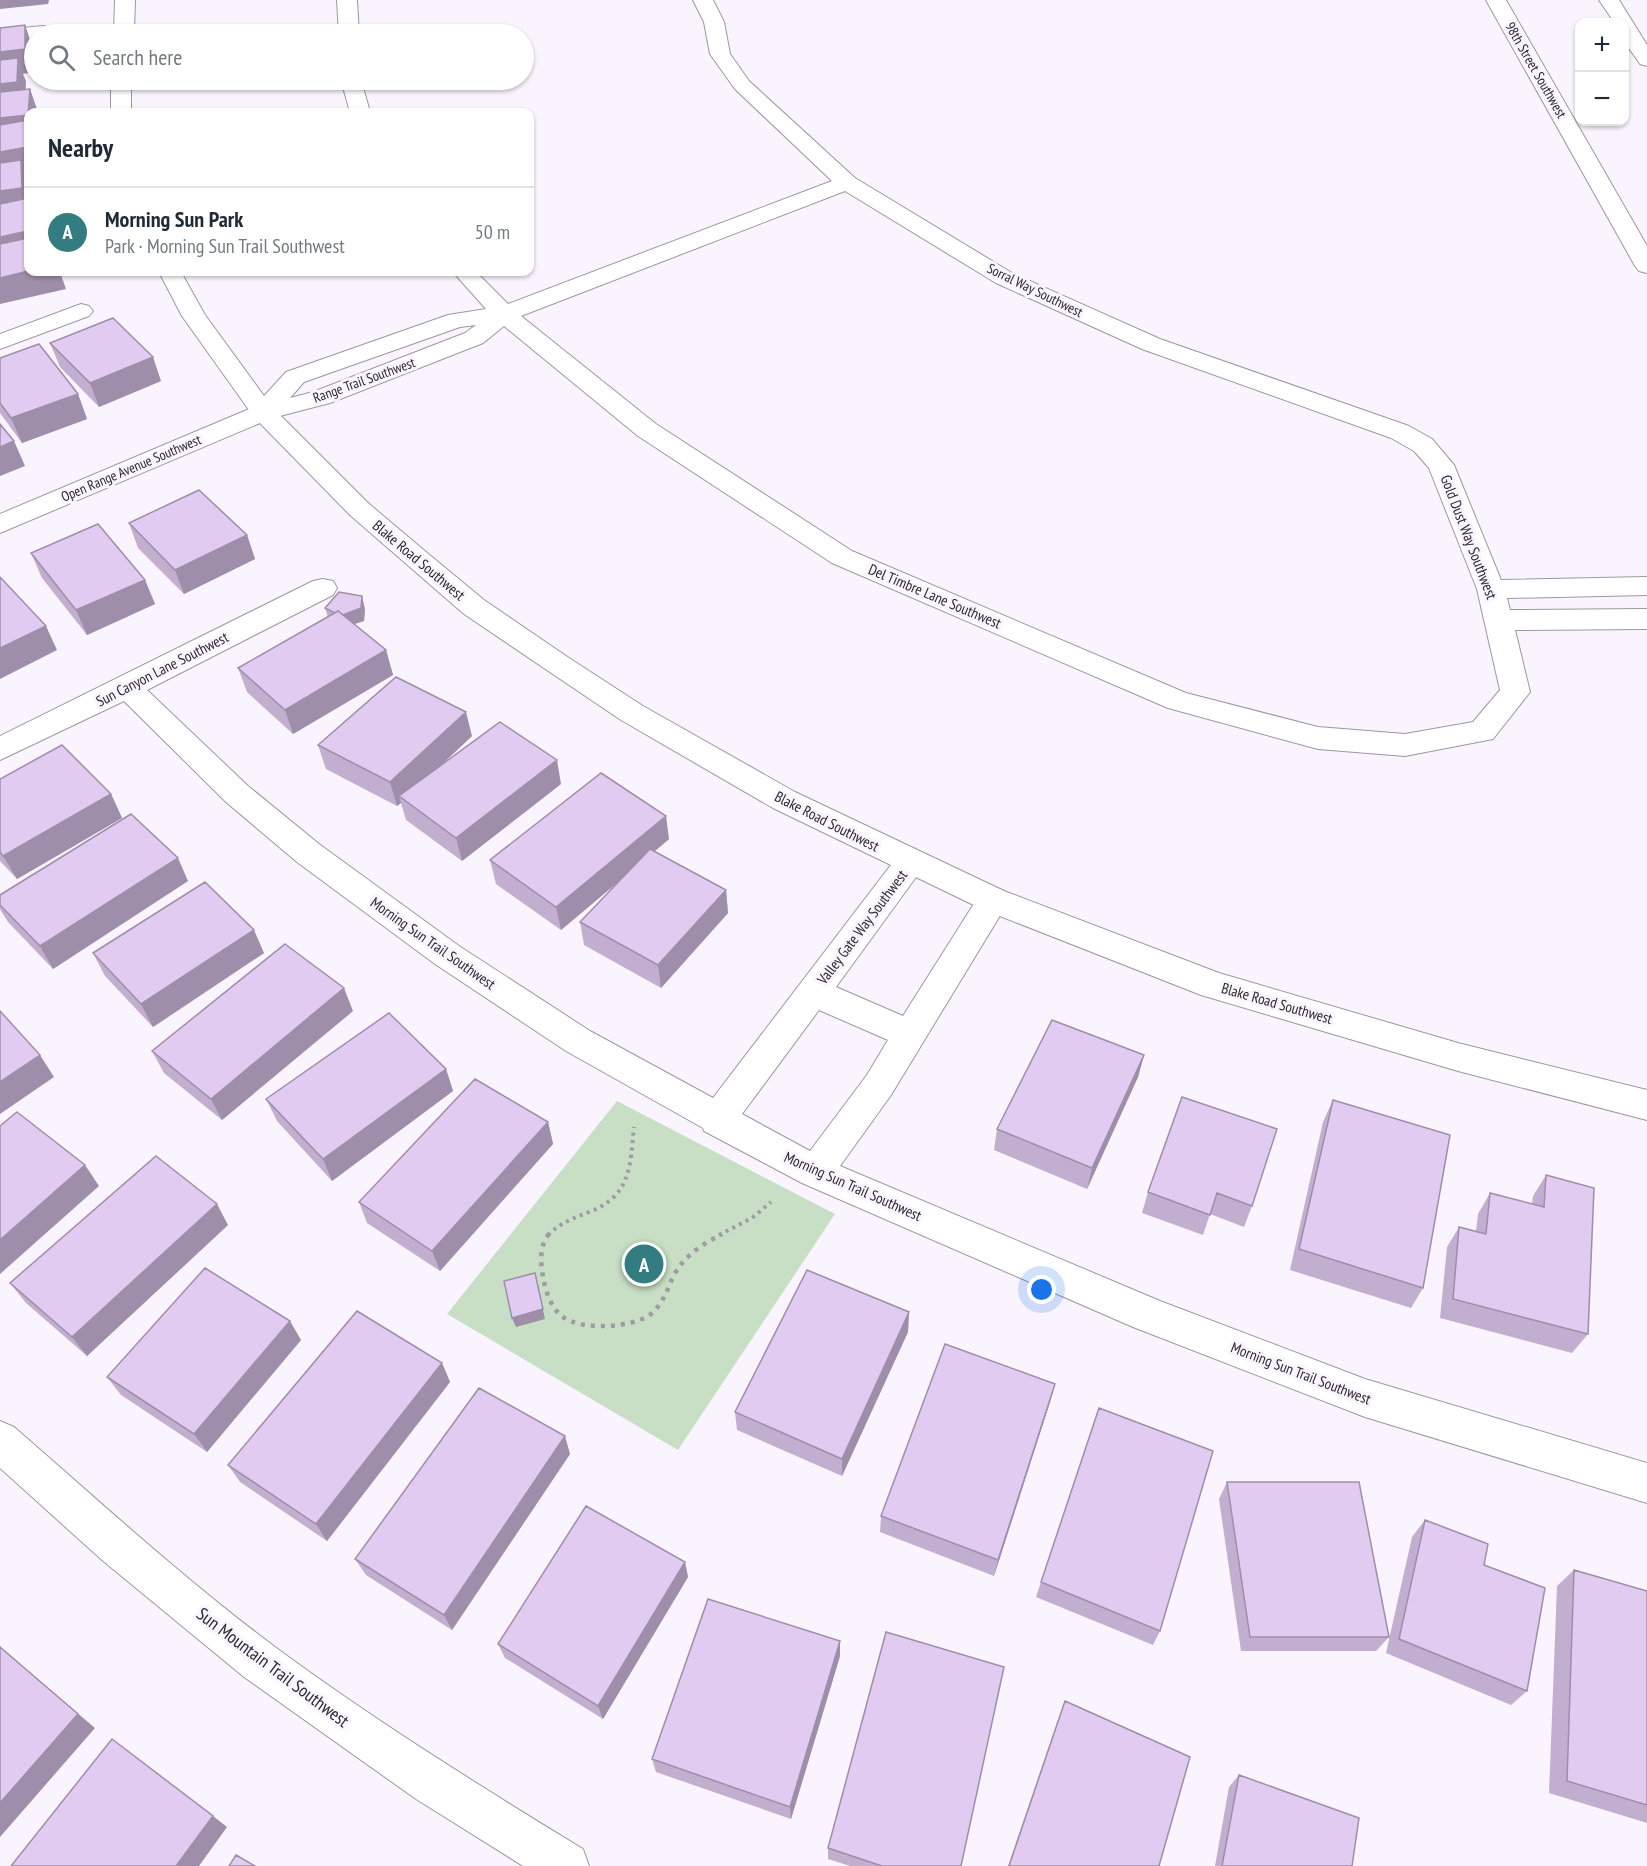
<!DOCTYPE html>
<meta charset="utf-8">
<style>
:root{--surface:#fff;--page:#f2f2f3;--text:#1f2937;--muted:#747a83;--line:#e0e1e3;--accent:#337c80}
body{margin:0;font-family:"PT Sans Narrow",sans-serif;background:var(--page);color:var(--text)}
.controls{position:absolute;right:18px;top:18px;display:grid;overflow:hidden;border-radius:12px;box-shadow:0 2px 4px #0004}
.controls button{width:54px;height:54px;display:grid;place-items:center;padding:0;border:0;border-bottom:2px solid var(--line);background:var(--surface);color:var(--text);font:30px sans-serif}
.you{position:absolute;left:1042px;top:1290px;width:21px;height:21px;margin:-15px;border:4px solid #fff;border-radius:50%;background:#1a73e8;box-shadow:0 0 0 9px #1a73e833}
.badge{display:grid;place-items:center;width:39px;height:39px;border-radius:50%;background:var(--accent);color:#fff;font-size:20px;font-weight:700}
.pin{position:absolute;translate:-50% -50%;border:3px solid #fff;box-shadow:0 2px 6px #0006}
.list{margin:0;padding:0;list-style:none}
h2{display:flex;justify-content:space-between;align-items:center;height:78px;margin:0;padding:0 24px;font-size:26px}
h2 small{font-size:20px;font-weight:400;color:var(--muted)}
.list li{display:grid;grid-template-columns:39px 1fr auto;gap:18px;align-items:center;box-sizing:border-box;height:90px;padding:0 24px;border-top:2px solid var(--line)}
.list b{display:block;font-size:22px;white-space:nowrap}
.list p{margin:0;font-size:20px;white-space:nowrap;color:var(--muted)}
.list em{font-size:20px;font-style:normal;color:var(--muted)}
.icon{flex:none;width:33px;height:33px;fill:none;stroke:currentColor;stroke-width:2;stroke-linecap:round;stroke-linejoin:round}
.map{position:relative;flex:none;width:1647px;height:1866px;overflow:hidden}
.search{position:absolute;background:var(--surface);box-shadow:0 2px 4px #0004;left:24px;top:24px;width:510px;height:66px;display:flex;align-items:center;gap:15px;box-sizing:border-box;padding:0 21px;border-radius:33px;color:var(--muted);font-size:22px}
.panel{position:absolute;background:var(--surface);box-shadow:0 2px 4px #0004;left:24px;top:108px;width:510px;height:168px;border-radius:12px}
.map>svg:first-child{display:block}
.green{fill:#c8dfc5}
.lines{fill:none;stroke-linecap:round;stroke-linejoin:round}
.minor-casing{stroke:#9e97a3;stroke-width:2}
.tertiary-casing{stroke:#9e97a3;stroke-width:2}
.secondary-casing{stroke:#9e97a3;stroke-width:2}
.path-far1{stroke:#9f9aa3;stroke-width:4;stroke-dasharray:3 4.5;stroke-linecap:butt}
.path{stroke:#9f9aa3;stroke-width:4.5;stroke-dasharray:4 6;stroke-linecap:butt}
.minor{fill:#fff;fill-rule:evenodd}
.tertiary{fill:#fff;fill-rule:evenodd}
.secondary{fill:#fff;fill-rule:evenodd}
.wall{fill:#c2afcf}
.shaded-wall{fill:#9e8ea9}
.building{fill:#e2cbf1;stroke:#9e8ea9;stroke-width:1.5}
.labels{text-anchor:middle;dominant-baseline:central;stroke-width:6;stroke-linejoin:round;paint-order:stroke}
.far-street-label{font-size:14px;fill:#2b282d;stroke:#faf4ff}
.street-label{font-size:15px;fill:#2b282d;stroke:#faf4ff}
.near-street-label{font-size:18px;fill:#2b282d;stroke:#faf4ff}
</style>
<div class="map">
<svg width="1647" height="1866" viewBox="0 0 1647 1866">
<rect width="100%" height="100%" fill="#faf4ff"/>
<path class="green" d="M617,1101L835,1214L678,1450L447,1314Z"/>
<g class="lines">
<defs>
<path id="minor" d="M337,0H357L359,34H339Z
M693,0H713L724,22L730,54L749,81L855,178L1012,273L1160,339L1409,426L1432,439L1454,465L1501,580L1647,577V595L1507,598L1510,610L1647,609V629L1515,630L1530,692L1493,739L1405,756L1318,749L1168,708L832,563L638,436L504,326L483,343L330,403L272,418L0,533V514L254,407L286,372L448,315L486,309L453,272H476L508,304L832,181L735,89L710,54L704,22ZM845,191L996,283L1142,349L1391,438L1414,451L1429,468L1477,589L1500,690L1473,722L1405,734L1318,727L1186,693L852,551L656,424L521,316ZM476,325L465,333L313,392L290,398L304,382L460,327Z
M43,26L50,28L53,32L51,34H34V39L0,42V30Z
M341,80H361L370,112H350Z
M81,304L89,306L93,311L89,316L0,349V334Z
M323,579L333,581L337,588L333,595L147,690L248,786L319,844L459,946L590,1031L713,1098L900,853L911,850L922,853L927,862L836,987L903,1016L982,891L993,887L1004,891L1009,900L1004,909L891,1095L840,1166L1160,1301L1365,1379L1647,1463V1503L1365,1417L1133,1327L802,1183L704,1131L703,1128L566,1051L435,964L297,862L226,802L124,701L0,760V736L313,581ZM819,1010L888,1040L867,1075L810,1151L742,1114Z
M0,1421L14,1427C99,1501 185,1580 275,1647C374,1720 478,1785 583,1849L589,1866H523L416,1799L244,1677L102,1560L0,1468Z"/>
<path id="tertiary" d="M115,0H135L134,34H114Z
M111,80H131V112H111Z
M159,272H181L205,315L272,407L368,503L426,552L484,600L569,658L643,706L795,792L1004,891L1219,973L1458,1043L1647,1090V1120L1458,1071L1201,995L982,909L773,808L621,720L464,614L350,515L254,417L182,316Z"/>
<path id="secondary" d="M1486,0H1506L1647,246V273L1639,271L1635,266Z
M1599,0H1619L1647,45V66L1640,64L1624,41V22H1614Z"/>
</defs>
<use href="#minor" class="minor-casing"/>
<use href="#tertiary" class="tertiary-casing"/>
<use href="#secondary" class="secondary-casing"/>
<path class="path-far1" d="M548,1235C560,1223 574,1218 589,1212C631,1196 630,1167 634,1127
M719,1235L752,1218L771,1202"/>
<path class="path" d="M549,1234C538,1247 541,1266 544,1282C547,1295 552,1309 563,1317C582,1331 633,1328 651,1314C664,1303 667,1289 674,1275C685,1255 703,1244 722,1234"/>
<use href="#minor" class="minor"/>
<use href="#tertiary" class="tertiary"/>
<use href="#secondary" class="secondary"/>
</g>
<path class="wall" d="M50,343L161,381L99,407L60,367Z
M0,358L78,394L87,419L22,443L0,413Z
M129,523L247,535L255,559L184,594L138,548Z
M31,553L145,580L155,604L87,635L42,578Z
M325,608L365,609L364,621L354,624L386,650L393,675L293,734L247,692L238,668L328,617Z
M472,736L438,768L561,784L462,861L406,820L401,803L397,806L326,769L318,745Z
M0,779L111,794L122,818L17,879L0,861Z
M669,839L654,852L726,890L728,913L661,988L584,945L580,922L623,878L561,930L496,884L490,860Z
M188,881L53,969L8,922L0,909V895Z
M93,953H264L153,1027L105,976Z
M353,1011L222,1120L164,1073L152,1051Z
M1144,1055L1138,1077L1087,1189L994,1150L997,1129Z
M446,1069L453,1091L332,1181L277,1121L266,1099Z
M1182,1097L1252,1206L1244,1227L1210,1214L1203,1235L1142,1213L1148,1192Z
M1333,1100L1423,1288L1411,1308L1290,1270L1323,1122Z
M548,1122L553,1144L440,1271L367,1223L359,1202Z
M1546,1175L1588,1334L1572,1353L1440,1318L1447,1247L1459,1227L1476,1231L1478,1214L1490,1193L1532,1204L1533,1196Z
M228,1225L87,1356L26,1303L10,1283Z
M909,1312L908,1332L842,1476L737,1430L735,1412Z
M301,1340L207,1452L121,1395L107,1377Z
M442,1363L450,1382L327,1541L240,1482L228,1465Z
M1055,1384L1050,1402L994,1576L880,1532L881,1516Z
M570,1454L452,1630L366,1575L355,1559Z
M1227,1482L1389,1637L1376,1651H1241L1219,1499Z
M1425,1520L1484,1565L1527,1691L1511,1705L1386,1653L1412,1537Z
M685,1562L688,1577L603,1719L505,1658L498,1644Z
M1574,1570L1647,1591V1823L1549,1793L1557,1586Z
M1041,1582L1160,1631L1153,1645L1036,1597Z
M840,1656L791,1819L656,1772L652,1759Z
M1065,1701L1159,1866H1008L1060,1714Z
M1239,1775L1352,1866H1215L1229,1787Z
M828,1848L961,1866H850L828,1859Z"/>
<path class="shaded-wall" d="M0,0H49L48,4L0,9Z
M25,25L33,48V72L23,74L26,81L25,105L0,108V52Z
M30,89L38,112H28V140L0,143V118Z
M28,147V172L26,173L28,179V212L0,217V152Z
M28,231V257L0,263V237Z
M28,271L60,272L66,289L0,304V278Z
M153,357L161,381L99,407L90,383Z
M78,394L87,419L22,443L11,418Z
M14,441L25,466L0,476V447Z
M247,535L255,559L184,594L175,570Z
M145,580L155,604L87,635L76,610Z
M362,596L365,609L364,621L345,627L341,615Z
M46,626L57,650L0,679V648Z
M386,650L393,675L293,734L285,710Z
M466,712L472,736L404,800L399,796L401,803L397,806L390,782Z
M557,760L561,784L462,861L456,838Z
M111,794L122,818L17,879L3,856Z
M666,816L669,839L561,930L556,907Z
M178,858L188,881L53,969L40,946Z
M726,890L728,913L661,988L658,965Z
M254,930L264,953L153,1027L141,1004Z
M344,988L353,1011L222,1120L211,1099Z
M40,1055L54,1077L0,1114V1082Z
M1144,1055L1138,1077L1087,1189L1092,1168Z
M446,1069L453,1091L332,1181L323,1159Z
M548,1122L553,1144L440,1271L432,1251Z
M85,1165L99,1186L0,1274V1240Z
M217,1204L228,1225L87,1356L72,1337Z
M535,1273L545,1319L516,1327L512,1318Z
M909,1312L908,1332L842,1476V1459Z
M290,1321L301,1340L207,1452L194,1434Z
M442,1363L450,1382L327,1541L316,1524Z
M1055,1384L1050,1402L994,1576L998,1560Z
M565,1436L570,1454L452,1630L444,1615Z
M685,1562L688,1577L603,1719L598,1706Z
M840,1641V1656L791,1819L790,1807Z
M0,1647L95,1728L0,1837Z
M213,1816L227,1827L199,1866H176Z"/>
<path class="building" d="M25,25V49L0,52V28Z
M18,58L17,82L0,84V60Z
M30,89L28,115L0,118V92Z
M28,120V147L0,152V125Z
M21,160L22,188L0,191V163Z
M28,198V231L0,237V204Z
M28,238V271L0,278V244Z
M113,318L153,357L90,383L50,343Z
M39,344L78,394L11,418L0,403V358Z
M0,424L14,441L0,447Z
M199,490L247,535L175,570L129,523Z
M98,524L145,580L76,610L31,553Z
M0,577L46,626L0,648Z
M339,592L362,596L361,608L343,615L338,611L335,613L325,608Z
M338,611L386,650L285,710L238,668Z
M396,677L466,712L390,782L318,745Z
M500,722L557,760L456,838L399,796Z
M62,745L111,794L3,856L0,852V779Z
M601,773L666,816L556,907L490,860Z
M131,814L178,858L40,946L0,905V895Z
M650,849L726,890L658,965L580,922Z
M205,882L254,930L141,1004L93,953Z
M285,944L344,988L211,1099L152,1051Z
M0,1011L40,1055L0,1082Z
M389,1013L446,1069L323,1159L266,1099Z
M1052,1020L1144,1055L1092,1168L997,1129Z
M475,1079L548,1122L432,1251L359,1202Z
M1182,1097L1277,1129L1252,1206L1217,1193L1210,1215L1148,1192Z
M1333,1100L1450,1135L1423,1288L1299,1249Z
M17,1112L85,1165L0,1240V1126Z
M156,1156L217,1204L72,1337L10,1283Z
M1546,1175L1594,1188L1588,1334L1453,1299L1459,1227L1486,1234L1490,1193L1544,1207Z
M205,1268L290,1321L194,1434L107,1377Z
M807,1270L909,1312L842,1459L735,1412Z
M535,1273L543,1309L512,1318L504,1281Z
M357,1311L442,1363L316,1524L228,1465Z
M945,1344L1055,1384L998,1560L881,1516Z
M479,1388L565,1436L444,1615L355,1559Z
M1099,1408L1213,1451L1160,1631L1041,1582Z
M1227,1482H1359L1389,1637H1250Z
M586,1506L685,1562L598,1706L498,1644Z
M1425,1520L1488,1544L1484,1565L1545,1588L1527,1691L1399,1639Z
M1574,1570L1647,1591V1805L1567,1781Z
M708,1599L840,1641L790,1807L652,1759Z
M886,1632L1004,1667L961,1866H882L828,1848Z
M0,1647L78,1714L0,1803Z
M1065,1701L1190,1757L1159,1866H1009Z
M112,1739L213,1816L176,1866H11Z
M1239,1775L1359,1818L1352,1866H1222Z
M236,1855L255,1866H229Z"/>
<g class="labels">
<g class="far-street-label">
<text transform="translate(1536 70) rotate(60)">98th Street Southwest</text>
<text transform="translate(1035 290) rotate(26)">Sorral Way Southwest</text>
<text transform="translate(364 380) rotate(-20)">Range Trail Southwest</text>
<text transform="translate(131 468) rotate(-23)">Open Range Avenue Southwest</text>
</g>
<g class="street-label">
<text transform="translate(1469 537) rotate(69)">Gold Dust Way Southwest</text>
<text transform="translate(419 560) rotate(40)">Blake Road Southwest</text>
<text transform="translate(935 596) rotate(23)">Del Timbre Lane Southwest</text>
<text transform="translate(162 669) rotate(-27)">Sun Canyon Lane Southwest</text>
<text transform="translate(827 821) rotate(27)">Blake Road Southwest</text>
<text transform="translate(862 927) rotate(-53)">Valley Gate Way Southwest</text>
<text transform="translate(433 943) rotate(35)">Morning Sun Trail Southwest</text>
<text transform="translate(1277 1003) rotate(16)">Blake Road Southwest</text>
<text transform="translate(853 1186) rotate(24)">Morning Sun Trail Southwest</text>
<text transform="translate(1301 1373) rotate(21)">Morning Sun Trail Southwest</text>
</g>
<g class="near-street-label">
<text transform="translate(273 1667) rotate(37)">Sun Mountain Trail Southwest</text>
</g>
</g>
</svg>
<div class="controls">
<button>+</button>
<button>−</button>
</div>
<div class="you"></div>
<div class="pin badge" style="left:644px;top:1264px">A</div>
<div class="search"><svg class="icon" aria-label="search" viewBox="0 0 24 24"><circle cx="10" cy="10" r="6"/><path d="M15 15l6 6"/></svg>Search here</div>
<section class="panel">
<h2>Nearby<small></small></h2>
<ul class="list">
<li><span class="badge">A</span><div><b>Morning Sun Park</b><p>Park · Morning Sun Trail Southwest</p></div><em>50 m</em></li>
</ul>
</section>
</div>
